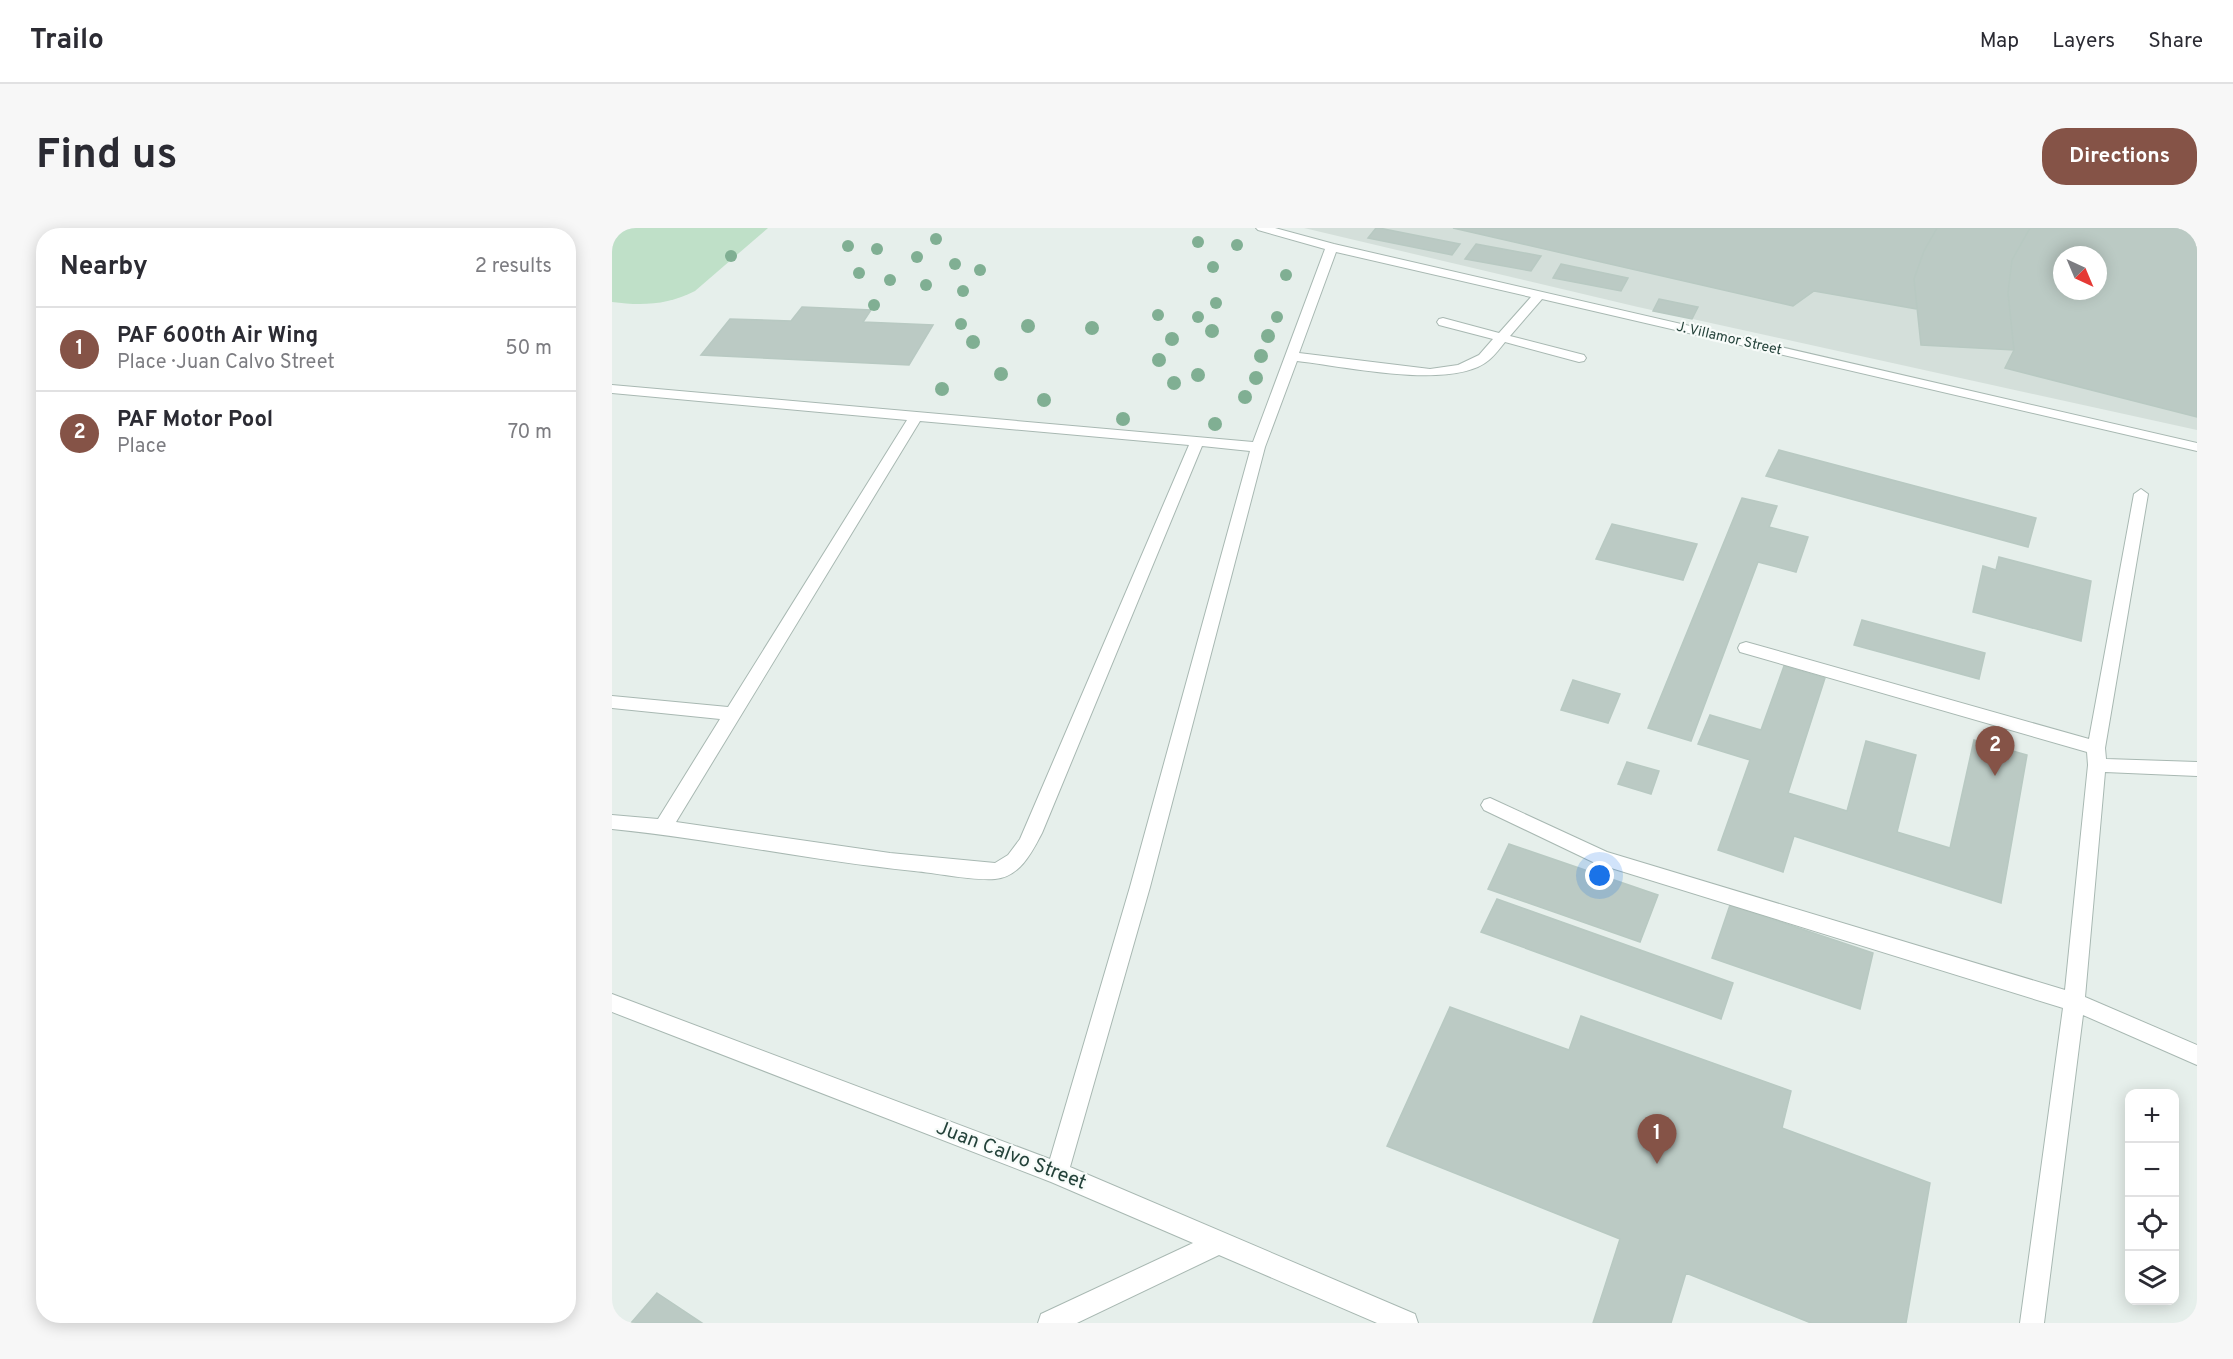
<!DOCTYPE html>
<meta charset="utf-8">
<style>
:root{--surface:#fff;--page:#f7f7f7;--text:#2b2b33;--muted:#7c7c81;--line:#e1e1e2;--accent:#855347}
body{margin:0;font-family:Overpass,sans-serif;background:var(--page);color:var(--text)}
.controls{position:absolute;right:18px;bottom:18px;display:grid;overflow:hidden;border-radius:12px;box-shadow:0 3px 15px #0003}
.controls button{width:54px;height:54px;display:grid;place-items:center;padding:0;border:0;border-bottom:2px solid var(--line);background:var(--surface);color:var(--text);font:30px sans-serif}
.compass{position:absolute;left:1441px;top:18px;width:54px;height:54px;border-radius:50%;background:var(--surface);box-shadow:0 3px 15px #0003;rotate:136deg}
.you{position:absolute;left:988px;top:648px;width:21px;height:21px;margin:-15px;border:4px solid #fff;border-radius:50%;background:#1a73e8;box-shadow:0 0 0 9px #1a73e833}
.badge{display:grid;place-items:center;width:39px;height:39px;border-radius:50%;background:var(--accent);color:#fff;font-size:20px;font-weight:700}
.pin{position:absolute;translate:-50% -50px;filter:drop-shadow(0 2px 3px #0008)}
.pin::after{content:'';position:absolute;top:32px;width:21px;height:18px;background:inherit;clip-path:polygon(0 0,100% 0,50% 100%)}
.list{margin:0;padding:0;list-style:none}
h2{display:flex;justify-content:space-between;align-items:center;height:78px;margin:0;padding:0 24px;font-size:26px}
h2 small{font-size:20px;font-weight:400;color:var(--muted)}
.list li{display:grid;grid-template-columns:39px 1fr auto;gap:18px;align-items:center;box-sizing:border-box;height:84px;padding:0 24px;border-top:2px solid var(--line)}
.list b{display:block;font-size:22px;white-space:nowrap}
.list p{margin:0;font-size:20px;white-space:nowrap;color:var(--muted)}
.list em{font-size:20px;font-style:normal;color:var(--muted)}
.icon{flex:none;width:33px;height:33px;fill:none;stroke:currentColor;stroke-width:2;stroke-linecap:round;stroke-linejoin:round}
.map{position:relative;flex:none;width:1585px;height:1095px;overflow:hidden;border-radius:24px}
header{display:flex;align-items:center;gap:36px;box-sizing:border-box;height:84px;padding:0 30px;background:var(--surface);border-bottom:2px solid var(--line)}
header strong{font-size:28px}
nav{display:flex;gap:33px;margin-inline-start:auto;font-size:21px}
.intro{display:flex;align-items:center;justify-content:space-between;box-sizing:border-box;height:144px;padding:0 36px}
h1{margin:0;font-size:42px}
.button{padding:15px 27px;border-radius:24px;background:var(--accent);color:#fff;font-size:21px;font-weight:700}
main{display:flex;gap:36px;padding:0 36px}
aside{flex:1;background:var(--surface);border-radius:24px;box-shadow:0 3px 15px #0003}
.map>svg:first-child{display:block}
.built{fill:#d4dfda;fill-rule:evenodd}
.green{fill:#bfe0c8}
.building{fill:#bbcac4;stroke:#b8c9c2;stroke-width:1.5;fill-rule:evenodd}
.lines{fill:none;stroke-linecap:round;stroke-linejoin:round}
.minor-casing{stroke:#a8b8b2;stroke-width:2}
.minor{fill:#fff;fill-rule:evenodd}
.tree{fill:#80af93}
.labels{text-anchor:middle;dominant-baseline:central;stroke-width:4.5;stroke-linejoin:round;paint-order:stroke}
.far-street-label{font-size:14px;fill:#24423a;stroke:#f7fbf9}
.near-street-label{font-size:20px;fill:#24423a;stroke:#f7fbf9}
</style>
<header>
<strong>Trailo</strong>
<nav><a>Map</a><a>Layers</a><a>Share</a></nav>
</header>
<div class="intro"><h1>Find us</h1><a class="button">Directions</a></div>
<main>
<aside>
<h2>Nearby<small>2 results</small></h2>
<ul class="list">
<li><span class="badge">1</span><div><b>PAF 600th Air Wing</b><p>Place · Juan Calvo Street</p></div><em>50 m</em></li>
<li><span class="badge">2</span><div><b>PAF Motor Pool</b><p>Place</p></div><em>70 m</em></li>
</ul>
</aside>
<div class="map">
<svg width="1585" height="1095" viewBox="0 0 1585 1095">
<rect width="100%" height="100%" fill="#e6efeb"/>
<path class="built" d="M692,0H1585V202L1026,79ZM1450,27H1486V63H1450Z"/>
<path class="green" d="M0,0H156L83,63C56,77 30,78 0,74Z"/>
<path class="building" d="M764,0H767L848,16L840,27L756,10Z
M841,0H1325L1312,23L1302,51L1305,81L1202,63L1181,78Z
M1325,0H1418L1400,32L1396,65L1402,122L1309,117L1302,51L1312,23Z
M1418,0H1573L1585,2V189L1393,140L1402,122L1396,65L1400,32ZM1450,27H1486V63H1450Z
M864,16L929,28L919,43L853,31Z
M949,36L1016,50L1009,63L941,50Z
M1047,71L1086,79L1080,91L1041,83Z
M190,79L259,82L251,94L321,97L297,137L89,127L118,91L179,93Z
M1167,222L1424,290L1416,319L1154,248Z
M1130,270L1165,278L1157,299L1196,309L1184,344L1146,334L1079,513L1036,500Z
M1000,296L1085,316L1071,352L984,331Z
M1387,329L1479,353L1469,413L1361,384L1371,338L1384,342Z
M1250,392L1373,425L1367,451L1242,417Z
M1172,438L1213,450L1176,565L1235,583L1254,513L1304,527L1285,604L1338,620L1362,512L1415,527L1389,675L1182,608L1171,644L1106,622L1138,532L1086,516L1098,487L1149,502Z
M961,452L1008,466L996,495L949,482Z
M1015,534L1047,543L1039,566L1006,556Z
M897,616L1046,667L1028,714L876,661Z
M885,671L1121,755L1109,791L869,704Z
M1118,677L1261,725L1248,781L1100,730Z
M838,779L957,822L969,788L1179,863L1170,900L1318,955L1294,1095H1199L1074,1045L1059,1095H981L1008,1011L775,918Z
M45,1065L90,1095H19Z"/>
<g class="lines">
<defs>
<path id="minor" d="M644,0H663L722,16L1585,215V223L930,71L898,108L972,127L974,130L972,133L967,134L893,114C888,120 883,127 877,132C841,163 731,138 685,133L653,219L538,659L458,939L803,1086L806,1095H765L607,1027L465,1095H426L429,1086L581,1015L439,954L0,784V766L438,931L518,659L638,223L590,218L430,605C420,624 408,649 383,651C362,653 324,645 302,643C201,633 101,611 0,601V587L46,591L108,491L0,480V468L116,479L295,192L0,165V157L641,214L713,21L646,2ZM724,24L919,69L887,105L831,90L827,91L825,94L827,97L881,111L867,127L846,137L818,141L687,125ZM308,193L577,217L408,611L396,627L383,635L278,625L64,594Z
M1529,261L1536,266L1493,520L1494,531L1585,534V548L1493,544L1473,769L1585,817V837L1471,787L1432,1095H1408L1451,780L983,635L872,582L869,577L872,572L878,570L995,624L1453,762L1476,537L1475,524L1128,424L1126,420L1128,416L1134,414L1477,511L1522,266Z"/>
</defs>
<use href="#minor" class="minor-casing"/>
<use href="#minor" class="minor"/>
</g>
<g class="tree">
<circle cx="324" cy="11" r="6"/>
<circle cx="586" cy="14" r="6"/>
<circle cx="625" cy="17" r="6"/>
<circle cx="236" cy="18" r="6"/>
<circle cx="265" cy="21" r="6"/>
<circle cx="119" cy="28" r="6"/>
<circle cx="305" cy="29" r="6"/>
<circle cx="343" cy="36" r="6"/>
<circle cx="601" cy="39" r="6"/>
<circle cx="368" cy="42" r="6"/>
<circle cx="247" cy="45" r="6"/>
<circle cx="674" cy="47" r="6"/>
<circle cx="278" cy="52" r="6"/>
<circle cx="314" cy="57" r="6"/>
<circle cx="351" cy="63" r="6"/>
<circle cx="604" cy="75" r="6"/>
<circle cx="262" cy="77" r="6"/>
<circle cx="546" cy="87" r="6"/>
<circle cx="586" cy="89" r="6"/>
<circle cx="665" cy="89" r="6"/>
<circle cx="349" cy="96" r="6"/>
<circle cx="416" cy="98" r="7"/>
<circle cx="480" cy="100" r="7"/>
<circle cx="600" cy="103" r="7"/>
<circle cx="656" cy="108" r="7"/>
<circle cx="560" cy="111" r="7"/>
<circle cx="361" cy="114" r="7"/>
<circle cx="649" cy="128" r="7"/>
<circle cx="547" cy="132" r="7"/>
<circle cx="389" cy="146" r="7"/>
<circle cx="586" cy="147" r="7"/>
<circle cx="644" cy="150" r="7"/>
<circle cx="562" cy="155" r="7"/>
<circle cx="330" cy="161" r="7"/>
<circle cx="633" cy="169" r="7"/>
<circle cx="432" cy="172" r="7"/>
<circle cx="511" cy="191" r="7"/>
<circle cx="603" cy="196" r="7"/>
</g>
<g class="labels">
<g class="far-street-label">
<text transform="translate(1117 111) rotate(13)">J. Villamor Street</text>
</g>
<g class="near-street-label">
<text transform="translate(399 928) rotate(21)">Juan Calvo Street</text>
</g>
</g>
</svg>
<div class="controls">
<button>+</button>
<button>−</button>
<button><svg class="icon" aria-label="locate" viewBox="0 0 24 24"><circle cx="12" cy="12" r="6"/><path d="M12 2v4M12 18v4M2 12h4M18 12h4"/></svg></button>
<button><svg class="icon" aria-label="layers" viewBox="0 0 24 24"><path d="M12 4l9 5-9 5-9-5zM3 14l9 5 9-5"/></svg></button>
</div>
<svg class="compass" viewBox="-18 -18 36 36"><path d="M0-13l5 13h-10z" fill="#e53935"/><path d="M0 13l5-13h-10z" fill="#7c7c81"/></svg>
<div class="you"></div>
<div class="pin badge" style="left:1045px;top:936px">1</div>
<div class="pin badge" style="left:1383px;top:548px">2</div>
</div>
</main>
